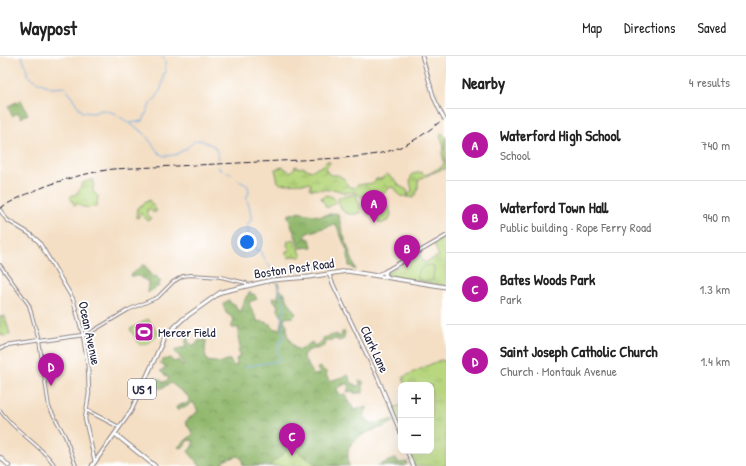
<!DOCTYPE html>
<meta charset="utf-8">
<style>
:root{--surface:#fff;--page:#f6f6f6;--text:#222;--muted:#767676;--line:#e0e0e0;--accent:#b5179e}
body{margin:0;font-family:"Patrick Hand",sans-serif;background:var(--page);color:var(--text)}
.controls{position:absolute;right:12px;bottom:12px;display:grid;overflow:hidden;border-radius:8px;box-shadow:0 4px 16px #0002}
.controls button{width:36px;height:36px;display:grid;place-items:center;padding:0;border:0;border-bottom:1px solid var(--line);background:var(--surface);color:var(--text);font:20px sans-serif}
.you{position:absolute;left:247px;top:186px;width:14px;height:14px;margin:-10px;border:3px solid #fff;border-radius:50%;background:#1a73e8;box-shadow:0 0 0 6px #1a73e833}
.badge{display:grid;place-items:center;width:26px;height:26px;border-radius:50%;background:var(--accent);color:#fff;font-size:13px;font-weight:700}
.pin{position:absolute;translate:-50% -33px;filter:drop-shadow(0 1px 2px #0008)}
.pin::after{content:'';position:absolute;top:21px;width:14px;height:12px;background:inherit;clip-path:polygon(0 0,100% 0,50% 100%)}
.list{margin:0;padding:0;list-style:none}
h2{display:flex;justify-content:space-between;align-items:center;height:52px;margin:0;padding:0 16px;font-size:17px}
h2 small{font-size:13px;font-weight:400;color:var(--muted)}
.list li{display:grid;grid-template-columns:26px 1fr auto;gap:12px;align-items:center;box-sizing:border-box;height:72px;padding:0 16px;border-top:1px solid var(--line)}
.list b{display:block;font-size:15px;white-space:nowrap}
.list p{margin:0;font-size:13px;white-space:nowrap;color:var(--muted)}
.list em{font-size:13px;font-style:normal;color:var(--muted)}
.map{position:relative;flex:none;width:446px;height:410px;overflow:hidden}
header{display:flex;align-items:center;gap:24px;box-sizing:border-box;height:56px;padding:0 20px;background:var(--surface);border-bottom:1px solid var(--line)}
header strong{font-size:19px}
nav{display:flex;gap:22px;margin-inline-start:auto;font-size:14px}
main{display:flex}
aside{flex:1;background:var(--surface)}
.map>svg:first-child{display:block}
.grass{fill:url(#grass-dots);stroke:#6d7c5c}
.forest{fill:url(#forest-crowns);stroke:#5a6d54}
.wetland{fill:url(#wetland-marsh);stroke:#6d7c5c}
.park{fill:url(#park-tufts);stroke:#6d7c5c}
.pitch{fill:#b8d77e;stroke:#6d7c5c}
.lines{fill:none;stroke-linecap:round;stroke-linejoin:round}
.stream{stroke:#74aee4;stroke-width:1}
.tertiary-casing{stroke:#8b8080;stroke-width:4}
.secondary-casing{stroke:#8b8080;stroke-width:4.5}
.primary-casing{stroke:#8b8080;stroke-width:5}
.tertiary{stroke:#fff;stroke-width:2}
.secondary{stroke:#fff;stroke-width:2.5}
.primary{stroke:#fff;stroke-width:3}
.rail{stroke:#22223b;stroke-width:1;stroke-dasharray:6 3;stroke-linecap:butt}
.secondary-bridge-casing{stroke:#8b8080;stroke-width:4.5;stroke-linecap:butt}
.secondary-bridge{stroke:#fff;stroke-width:2.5}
.labels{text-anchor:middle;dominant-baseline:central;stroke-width:3.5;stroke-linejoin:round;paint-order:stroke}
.shield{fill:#fff;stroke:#646476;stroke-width:1}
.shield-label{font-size:12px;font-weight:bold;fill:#22223b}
.street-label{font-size:13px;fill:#22223b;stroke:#fff}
.poi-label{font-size:13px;fill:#22223b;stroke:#fff;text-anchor:start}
</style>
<header>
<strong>Waypost</strong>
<nav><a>Map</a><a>Directions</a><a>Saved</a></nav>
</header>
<main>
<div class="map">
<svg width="446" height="410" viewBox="0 0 446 410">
<defs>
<pattern id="grass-dots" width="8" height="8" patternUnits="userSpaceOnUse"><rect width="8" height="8" fill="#b8d77e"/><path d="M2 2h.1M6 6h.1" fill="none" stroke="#9eb86e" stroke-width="1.8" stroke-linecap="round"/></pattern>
<pattern id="forest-crowns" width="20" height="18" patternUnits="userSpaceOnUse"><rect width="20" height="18" fill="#92b86d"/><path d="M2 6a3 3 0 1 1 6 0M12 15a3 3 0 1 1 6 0" fill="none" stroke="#77955b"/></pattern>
<pattern id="wetland-marsh" width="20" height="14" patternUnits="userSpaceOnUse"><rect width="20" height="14" fill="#b8d77e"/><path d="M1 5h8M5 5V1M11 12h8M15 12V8" fill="none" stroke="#9eb86e"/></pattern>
<pattern id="park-tufts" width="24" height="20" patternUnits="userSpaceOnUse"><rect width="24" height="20" fill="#b8d77e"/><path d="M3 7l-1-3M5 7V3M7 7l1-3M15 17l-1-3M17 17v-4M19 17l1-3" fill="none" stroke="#9eb86e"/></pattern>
</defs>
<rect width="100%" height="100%" fill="#fff"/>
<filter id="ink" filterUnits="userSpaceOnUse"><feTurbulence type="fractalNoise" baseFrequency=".025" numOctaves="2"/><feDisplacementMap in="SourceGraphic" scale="8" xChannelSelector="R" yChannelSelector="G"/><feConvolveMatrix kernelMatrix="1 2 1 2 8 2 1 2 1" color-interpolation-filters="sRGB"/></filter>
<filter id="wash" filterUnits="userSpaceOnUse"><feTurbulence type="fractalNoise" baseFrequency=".012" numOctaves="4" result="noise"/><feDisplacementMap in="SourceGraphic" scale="16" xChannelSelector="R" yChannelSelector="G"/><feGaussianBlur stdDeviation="0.9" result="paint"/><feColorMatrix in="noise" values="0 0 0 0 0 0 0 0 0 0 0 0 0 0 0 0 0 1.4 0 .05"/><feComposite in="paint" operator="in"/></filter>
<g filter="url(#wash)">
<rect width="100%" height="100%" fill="#f4dfc4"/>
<path class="grass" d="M149,144L157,155L153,157L152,154L148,153L147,157L151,163L148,165L140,157L139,161L136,162L137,152Z
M294,183L302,200L301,201L293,200L289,202L286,197V195L290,194L287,189L288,185Z"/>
<path class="forest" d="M21,44L28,58L21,62L18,57L12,60L8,50Z
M297,156L320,160L336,157L338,158L343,178L356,214L353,213V211L349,210L348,197L336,168L307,177L305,181L310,183L312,191L300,192L288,161V159Z
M144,208L152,221L156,220L161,226L158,227L159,230L147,237L148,227H150L149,225H146L145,223H142L139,220H131V219Z
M278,226L280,233L283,237H285V240L296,258L293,261L285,262L284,264L287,270V279L295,292L300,294L312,286L314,290L323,286V282L337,278L338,280L337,281L341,280L342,276H345L344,283L339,285L336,283L326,285L324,290L317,293C312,292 307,295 303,299C304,305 311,311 313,319L320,318L317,312L320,311L327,317L326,319L330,325L348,319L352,327L357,330L360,329L359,325H363V337H354L353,335L347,336L349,331L348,327L337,332V333L340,339L345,338L354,354L367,351V354L364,357V360L372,369L375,366L378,368L392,363L394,366C390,367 387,370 383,371C368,376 346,382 348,401C348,405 347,407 350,410H243L242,403L238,400L225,404L221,410H200L188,395L192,391L194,385L188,384L183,391L180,392L178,391L193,378L185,366L198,355L193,346L186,351H182L177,354L176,351L182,348H186L189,345L190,342L171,327L160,333L155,329L153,324L155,321L163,326L167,325L169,322L160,315L165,313L166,312L160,307L163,304L170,302L174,306L178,304L182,308L184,307L174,294L180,292H184L186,289L185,286L187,284L181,278L179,279L176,277L179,275L187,276L188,285L192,289H196L198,285L206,284L205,298L207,305L222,307L226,304H230L233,310L237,309L236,303L240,300L238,294L240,291L238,281L239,272H232V269L234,265L233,262L226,257L223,248L229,244L231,248H235L236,251L238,255H241L246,241L250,236L251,238H254L257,243L249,246C250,254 256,259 258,266L262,265L265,266L270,268L274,273H280L282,261L277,252L278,250L273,243L274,241L279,244L277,240L279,238L277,227Z
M396,402L399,407L407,406L408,407L404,410H377Z"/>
<path class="wetland" d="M442,77L446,81V113C441,112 421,122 418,125C418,133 419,137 412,142L408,141L409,137L412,135L410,125L412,118L422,116L425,119C432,117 436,113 442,111L444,106L442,97L444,91L440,78Z
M327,105H329L330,107L325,113L330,119H338L346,124L348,130L355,132L357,129L373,127L376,123H381L387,118L397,126L398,129L407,134L408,141L400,140L395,132L391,131L384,137C371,136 373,134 362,141L354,136L346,137L333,133L329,134L310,133L311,128L308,127L280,128L278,126L275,113L283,111L290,116L294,113L295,110L300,112L303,111L311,115C316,111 323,112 327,105Z
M94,123L93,135L98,140L97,149L96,151C89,152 81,152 77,147L75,150L70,141L72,139H75L80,133L82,127Z"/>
<path class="park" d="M446,181V230L387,219V217L419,198L424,207L439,200L434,188Z
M5,260L10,279L4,280L0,278V261Z
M440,304L446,305V410H414L408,395H431V329H405L403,321Z
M401,349V376L392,353Z
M291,391L318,410H269Z"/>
<path class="pitch" d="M355,138L357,140L361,157C347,160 341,158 338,142Z
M326,139L333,141L337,146L327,152L321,142Z
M370,140C379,139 391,150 391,159L389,164L381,168L363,149Z
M428,209L434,210L433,224L426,225L418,223C417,216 421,211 428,209Z
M148,263L159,278L146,289L145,287L140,289L130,273Z"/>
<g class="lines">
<path class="stream" d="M22,0L27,14V19L32,23L52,32L65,31L82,56L93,57L102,54L114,57L144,77L159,97L164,100L175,99L187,92L194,85L200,84L214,90L217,96L219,103
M130,67L143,65L151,46C158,44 165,25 163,18L166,17L165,5L163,0
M218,110L219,113L232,118L239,125L248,130L249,136L246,143C250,149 251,158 251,165L247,168V170L249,174L247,180L251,187L254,188L256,194H260L262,200L264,201C266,209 273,211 276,220
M245,311C256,308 267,307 278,305L280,303C277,296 276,288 283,283L282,258L284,257L285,250L277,226"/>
</g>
</g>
<g filter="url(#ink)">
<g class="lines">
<defs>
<path id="tertiary" d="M0,209L29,249L39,285L49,351L65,380L76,410
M83,279H86L128,254L158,241L173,226L183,220L191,219L221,221L246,227L247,229
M0,354C14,376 41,388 55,410"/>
<path id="secondary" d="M422,0L434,42L441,57
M0,154L7,164L30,178L39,186L73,243L83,279L88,311L89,337L85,363L95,406
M329,218L332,226L378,322L401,378
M376,219L384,216L446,180
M0,293L5,290L83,279
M86,354L119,371
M407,395L413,410
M0,401L9,410"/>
<path id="primary" d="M386,215L385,219L387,220
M115,378L155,410
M92,410L131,355L165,280L183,263L221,236L272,224L309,221L347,215L446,231"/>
</defs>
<use href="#tertiary" class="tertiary-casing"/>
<use href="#secondary" class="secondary-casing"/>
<use href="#primary" class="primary-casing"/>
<use href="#tertiary" class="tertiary"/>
<use href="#secondary" class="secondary"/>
<use href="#primary" class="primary"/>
<path class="rail" d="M0,152C36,131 73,119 113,113L342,102C387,99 408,93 443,63"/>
<defs>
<path id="secondary-bridge" d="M441,57L445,64"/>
</defs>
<use href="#secondary-bridge" class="secondary-bridge-casing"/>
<use href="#secondary-bridge" class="secondary-bridge"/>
</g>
</g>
<defs>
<symbol id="stadium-square" viewBox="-11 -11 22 22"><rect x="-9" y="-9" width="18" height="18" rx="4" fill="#b5179e" stroke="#fff"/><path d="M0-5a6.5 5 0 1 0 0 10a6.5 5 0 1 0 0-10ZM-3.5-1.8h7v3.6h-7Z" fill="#fff"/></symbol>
</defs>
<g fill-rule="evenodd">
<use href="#stadium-square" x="133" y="265" width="22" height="22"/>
</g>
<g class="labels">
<rect class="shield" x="128" y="323" width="28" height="20" rx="3"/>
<g class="shield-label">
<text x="142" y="333">US 1</text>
</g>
<g class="street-label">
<text transform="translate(294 212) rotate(-8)">Boston Post Road</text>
<text transform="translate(90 277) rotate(78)">Ocean Avenue</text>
<text transform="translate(375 293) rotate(65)">Clark Lane</text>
</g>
<g class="poi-label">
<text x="158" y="276">Mercer Field</text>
</g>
</g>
</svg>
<div class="controls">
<button>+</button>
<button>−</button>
</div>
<div class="you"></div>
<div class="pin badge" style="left:374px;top:167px">A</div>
<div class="pin badge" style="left:407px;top:212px">B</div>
<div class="pin badge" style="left:292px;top:400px">C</div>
<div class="pin badge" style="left:51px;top:330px">D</div>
</div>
<aside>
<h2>Nearby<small>4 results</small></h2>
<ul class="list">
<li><span class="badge">A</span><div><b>Waterford High School</b><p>School</p></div><em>740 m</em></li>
<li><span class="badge">B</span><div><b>Waterford Town Hall</b><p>Public building · Rope Ferry Road</p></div><em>940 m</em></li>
<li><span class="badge">C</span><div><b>Bates Woods Park</b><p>Park</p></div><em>1.3 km</em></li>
<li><span class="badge">D</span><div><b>Saint Joseph Catholic Church</b><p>Church · Montauk Avenue</p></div><em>1.4 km</em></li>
</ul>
</aside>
</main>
